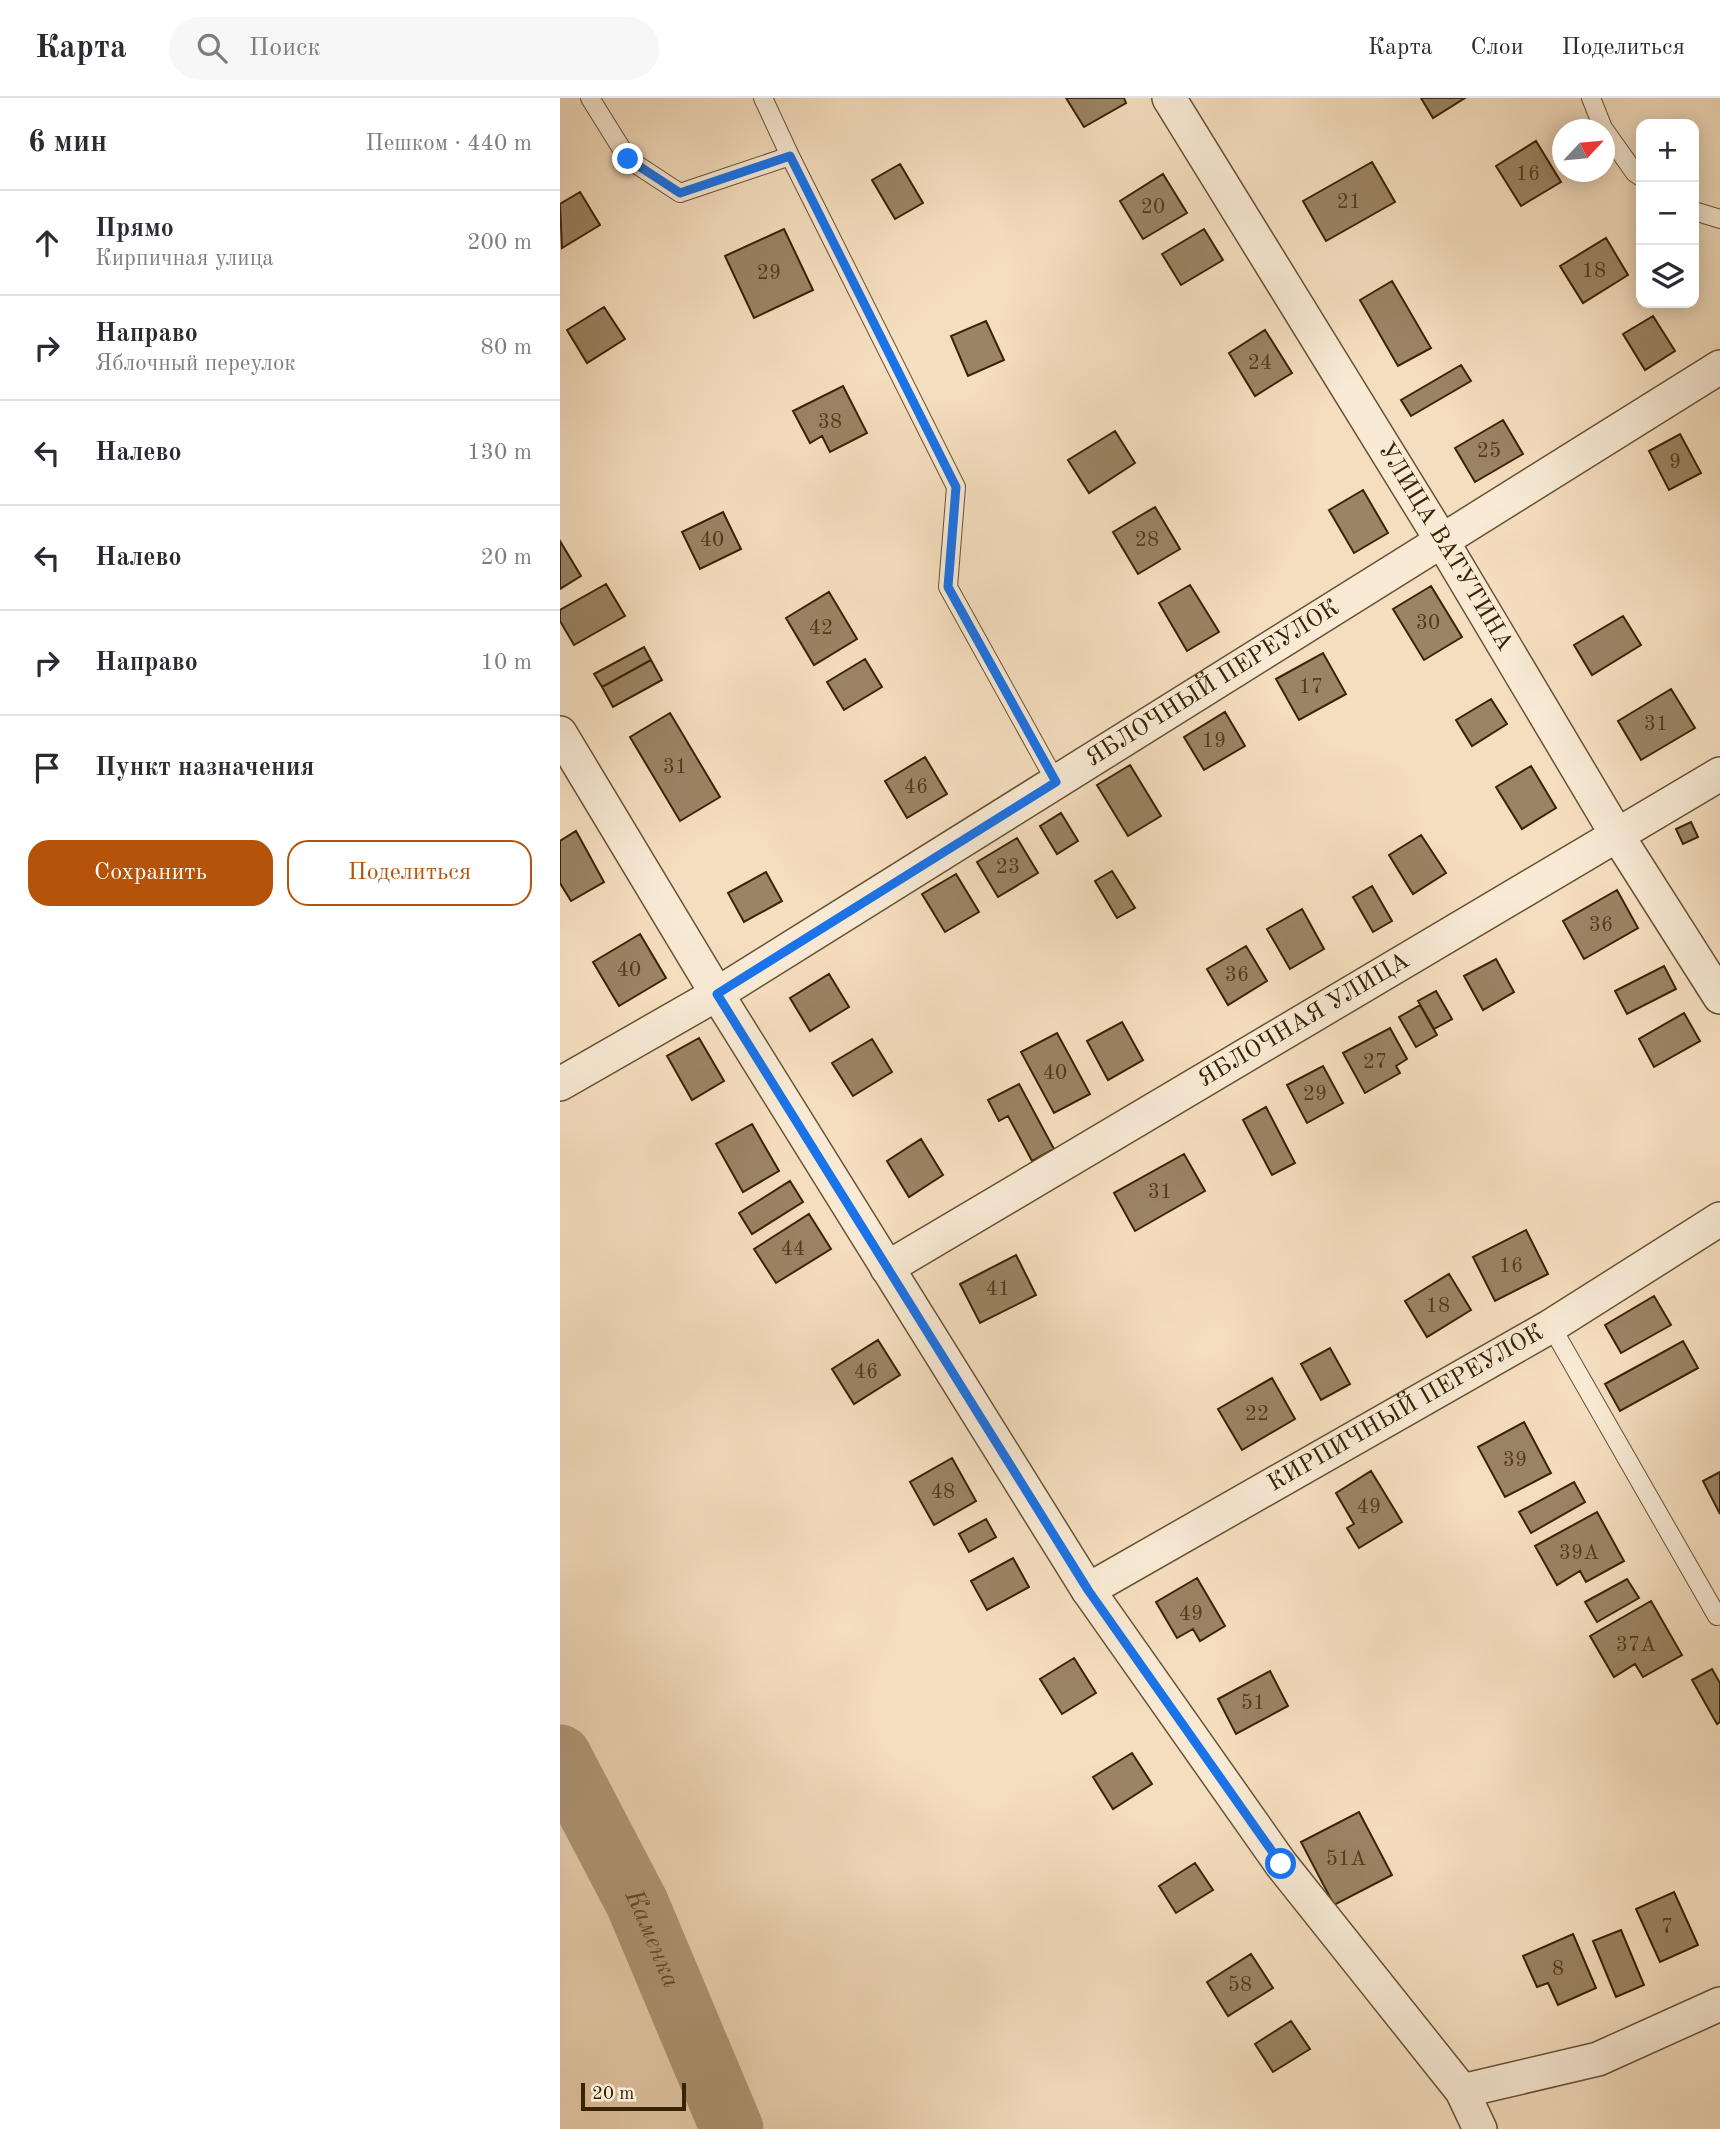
<!DOCTYPE html>
<html lang="ru">
<meta charset="utf-8">
<style>
:root{--surface:#fff;--page:#f7f7f7;--text:#2b2b33;--muted:#7c7c81;--line:#e1e1e2;--accent:#b45309}
body{margin:0;font-family:"Old Standard TT",serif;background:var(--page);color:var(--text)}
.controls{position:absolute;right:21px;top:21px;display:grid;overflow:hidden;border-radius:14px;box-shadow:0 4px 18px #0003}
.controls button{width:63px;height:63px;display:grid;place-items:center;padding:0;border:0;border-bottom:2px solid var(--line);background:var(--surface);color:var(--text);font:35px sans-serif}
.compass{position:absolute;left:992px;top:21px;width:63px;height:63px;border-radius:50%;background:var(--surface);box-shadow:0 4px 18px #0003;rotate:64deg}
.scale{position:absolute;left:21px;bottom:18px;width:105px;box-sizing:border-box;padding-left:7px;border:4px solid #392302;border-top:0;font-size:19px;line-height:24px;white-space:nowrap;color:#392302;-webkit-text-stroke:5px #f8ead5;paint-order:stroke}
.stop{position:absolute;width:21px;height:21px;margin:-16px;border:5px solid #1a73e8;border-radius:50%;background:#fff}
.stop.end{background:#1a73e8;border-color:#fff;box-shadow:0 2px 7px #0008}
.list{margin:0;padding:0;list-style:none}
h2{display:flex;justify-content:space-between;align-items:center;height:91px;margin:0;padding:0 28px;font-size:30px}
h2 small{font-size:23px;font-weight:400;color:var(--muted)}
.list li{display:grid;grid-template-columns:46px 1fr auto;gap:21px;align-items:center;box-sizing:border-box;height:105px;padding:0 28px;border-top:2px solid var(--line)}
.list b{display:block;font-size:26px;white-space:nowrap}
.list p{margin:0;font-size:23px;white-space:nowrap;color:var(--muted)}
.list em{font-size:23px;font-style:normal;color:var(--muted)}
.actions{display:flex;gap:14px;padding:21px 28px}
.actions a{flex:1;padding:16px 0;border:2px solid var(--accent);border-radius:21px;text-align:center;font-size:24px;color:var(--accent)}
.actions .main{background:var(--accent);color:#fff}
.icon{flex:none;width:38px;height:38px;fill:none;stroke:currentColor;stroke-width:2;stroke-linecap:round;stroke-linejoin:round}
.map{position:relative;flex:none;width:1160px;height:2031px;overflow:hidden}
header{display:flex;align-items:center;gap:42px;box-sizing:border-box;height:98px;padding:0 35px;background:var(--surface);border-bottom:2px solid var(--line)}
header strong{font-size:33px}
nav{display:flex;gap:38px;margin-inline-start:auto;font-size:24px}
.search{width:490px;height:63px;background:var(--page);display:flex;align-items:center;gap:18px;box-sizing:border-box;padding:0 24px;border-radius:38px;color:var(--muted);font-size:26px}
main{display:flex}
aside{flex:1;background:var(--surface)}
.map>svg:first-child{display:block}
.lines{fill:none;stroke-linecap:round;stroke-linejoin:round}
.river{stroke:#b59e7f;stroke-width:63}
.building{fill:#9b8464;stroke:#392302;stroke-width:2}
.lane-casing{stroke:#685231;stroke-width:20}
.street-casing{stroke:#685231;stroke-width:36}
.lane{stroke:#f8ead5;stroke-width:18}
.street{stroke:#f8ead5;stroke-width:33}
.route{stroke:#1a73e8;stroke-width:9}
.labels{text-anchor:middle;dominant-baseline:central;stroke-width:5;stroke-linejoin:round;paint-order:stroke}
.number-label{font-size:21px;fill:#523b1a}
.street-label{font-size:24px;fill:#392302;stroke:#f8ead5}
.water-label{font-size:26px;font-style:italic;fill:#644e2e;stroke:#f8ead5}
</style>
<header>
<strong>Карта</strong>
<div class="search"><svg class="icon" aria-label="search" viewBox="0 0 24 24"><circle cx="10" cy="10" r="6"/><path d="M15 15l6 6"/></svg>Поиск</div>
<nav><a>Карта</a><a>Слои</a><a>Поделиться</a></nav>
</header>
<main>
<aside>
<h2>6 мин<small>Пешком · 440 m</small></h2>
<ul class="list">
<li><svg class="icon" aria-label="ahead" viewBox="0 0 24 24"><path d="M12 20V5M6 11l6-6 6 6"/></svg><div><b>Прямо</b><p>Кирпичная улица</p></div><em>200 m</em></li>
<li><svg class="icon" aria-label="right" viewBox="0 0 24 24"><path d="M7 20v-9h11M14 6l5 5-5 5"/></svg><div><b>Направо</b><p>Яблочный переулок</p></div><em>80 m</em></li>
<li><svg class="icon" aria-label="left" viewBox="0 0 24 24"><path d="M17 20v-9H6M10 6l-5 5 5 5"/></svg><div><b>Налево</b></div><em>130 m</em></li>
<li><svg class="icon" aria-label="left" viewBox="0 0 24 24"><path d="M17 20v-9H6M10 6l-5 5 5 5"/></svg><div><b>Налево</b></div><em>20 m</em></li>
<li><svg class="icon" aria-label="right" viewBox="0 0 24 24"><path d="M7 20v-9h11M14 6l5 5-5 5"/></svg><div><b>Направо</b></div><em>10 m</em></li>
<li><svg class="icon" aria-label="arrive" viewBox="0 0 24 24"><path d="M6 21V4h12l-3 4 3 4H6"/></svg><div><b>Пункт назначения</b></div></li>
</ul>
<div class="actions"><a class="main">Сохранить</a><a>Поделиться</a></div>
</aside>
<div class="map">
<svg width="1160" height="2031" viewBox="0 0 1160 2031">
<rect width="100%" height="100%" fill="#f5debf"/>
<filter id="stains"><feTurbulence type="fractalNoise" baseFrequency=".00286" numOctaves="4"/><feColorMatrix values="0 0 0 0 .2 0 0 0 0 .09 0 0 0 0 .02 0 0 0 .5 -.17"/></filter>
<radialGradient id="worn" r=".72"><stop offset=".6" stop-color="#630" stop-opacity="0"/><stop offset="1" stop-color="#630" stop-opacity=".3"/></radialGradient>
<g class="lines">
<path class="river" id="s1" d="M0,1658L77,1805L172,2031"/>
</g>
<path class="building" d="M506,0H564L566,5L524,29Z
M861,0H905L873,20Z
M976,43L1001,84L961,108L936,68Z
M812,64L835,104L766,143L743,103Z
M340,66L363,105L335,121L312,82Z
M603,76L627,115L583,141L560,103Z
M20,94L40,127L2,150L0,106Z
M224,131L253,192L194,220L165,158Z
M644,131L663,162L621,187L602,156Z
M1046,140L1068,177L1023,205L1000,168Z
M832,183L871,250L838,268L800,202Z
M44,209L65,241L27,265L7,232Z
M1093,218L1115,253L1085,272L1063,236Z
M426,223L444,262L408,278L391,238Z
M705,232L732,275L695,298L669,255Z
M901,267L911,283L851,318L841,302Z
M283,288L307,335L270,354L262,338L250,345L233,313Z
M943,322L963,356L915,384L895,350Z
M555,333L575,365L529,395L508,362Z
M1120,336L1141,375L1109,392L1089,353Z
M803,392L828,435L794,455L769,412Z
M595,409L620,451L578,476L553,434Z
M163,414L181,451L140,471L122,434Z
M0,443L21,478L0,491Z
M46,486L65,518L14,547L0,523V512Z
M630,487L659,534L627,553L599,505Z
M871,488L902,539L864,562L833,511Z
M269,494L297,541L254,567L226,520Z
M1063,518L1081,547L1032,577L1014,547Z
M84,549L91,562L42,589L34,576Z
M763,555L786,596L739,622L716,581Z
M305,561L322,589L284,612L267,584Z
M91,562L102,582L53,609L42,589Z
M1111,591L1135,630L1081,662L1058,623Z
M931,601L947,626L912,648L896,622Z
M665,614L685,648L644,672L624,639Z
M110,615L160,699L120,723L70,639Z
M365,659L387,696L347,720L325,683Z
M570,667L601,718L568,738L537,687Z
M971,668L996,710L962,731L936,689Z
M501,715L518,743L497,756L480,728Z
M1131,724L1138,739L1123,746L1116,731Z
M16,733L44,784L11,803L0,785V743Z
M861,737L886,775L853,796L829,757Z
M457,740L478,775L438,799L417,764Z
M552,773L575,810L557,820L535,783Z
M206,774L222,803L184,824L168,795Z
M396,776L419,814L385,834L362,796Z
M812,788L832,823L813,834L793,799Z
M1057,792L1078,830L1024,861L1003,823Z
M742,811L764,851L730,871L707,831Z
M80,836L106,880L59,908L33,864Z
M686,848L707,883L668,907L647,871Z
M936,861L954,894L923,912L904,878Z
M1104,868L1116,891L1067,916L1055,893Z
M269,876L289,909L250,933L230,900Z
M876,893L892,921L874,931L858,903Z
M860,907L877,937L856,949L839,919Z
M1124,915L1140,943L1094,969L1079,941Z
M562,924L583,962L548,982L527,943Z
M830,930L847,961L836,968L840,975L805,995L783,955Z
M497,935L530,996L494,1015L461,954Z
M139,940L164,983L132,1002L107,958Z
M312,941L332,974L293,998L272,965Z
M763,968L783,1005L747,1025L727,987Z
M459,986L494,1051L472,1063L448,1018L439,1023L428,1002Z
M706,1009L735,1065L712,1077L683,1022Z
M192,1026L219,1073L183,1094L156,1046Z
M361,1041L383,1077L349,1099L327,1063Z
M624,1056L645,1093L575,1133L554,1095Z
M230,1083L243,1104L192,1136L179,1115Z
M249,1116L271,1151L216,1185L194,1151Z
M966,1132L988,1176L935,1203L913,1159Z
M456,1157L476,1197L420,1225L400,1186Z
M889,1176L911,1212L867,1239L845,1203Z
M1094,1198L1111,1227L1061,1255L1045,1227Z
M318,1242L340,1277L294,1306L272,1271Z
M1123,1243L1138,1270L1060,1313L1045,1286Z
M770,1250L790,1286L761,1302L741,1266Z
M712,1280L735,1321L682,1352L658,1311Z
M964,1324L991,1375L945,1399L918,1349Z
M392,1360L416,1403L374,1427L350,1384Z
M811,1373L842,1424L799,1450L787,1430L794,1426L776,1395Z
M1160,1374V1416L1143,1383Z
M1014,1384L1025,1404L971,1435L959,1414Z
M1037,1414L1064,1463L1026,1484L1020,1473L997,1487L975,1448Z
M426,1421L436,1439L409,1454L399,1436Z
M453,1460L469,1489L427,1512L411,1483Z
M637,1480L665,1528L640,1543L633,1531L617,1540L596,1504Z
M1067,1481L1079,1500L1037,1524L1025,1504Z
M1091,1503L1122,1557L1083,1579L1075,1566L1054,1579L1030,1538Z
M514,1560L536,1595L502,1616L480,1581Z
M1152,1571L1160,1585V1624L1157,1626L1132,1582Z
M710,1573L728,1608L676,1636L658,1601Z
M572,1655L592,1686L553,1711L533,1679Z
M799,1714L832,1777L774,1807L741,1744Z
M635,1765L653,1792L616,1815L599,1788Z
M1114,1794L1138,1847L1100,1864L1076,1811Z
M1061,1832L1084,1887L1056,1899L1033,1843Z
M1013,1836L1036,1890L998,1907L988,1885L977,1889L963,1858Z
M691,1856L713,1890L668,1918L647,1884Z
M731,1923L750,1951L713,1974L695,1946Z"/>
<g class="lines">
<defs>
<path id="lane" d="M30,0L68,61L120,95L230,58
M203,0L230,58L396,389L388,489L496,684
M1031,0L1043,30L1075,75L1081,79
M1134,113L1160,121
M991,1228L1157,1518"/>
<g id="street">
<path id="s2" d="M609,0L882,443L1057,737L1160,899"/>
<path d="M0,635L157,896L528,1492L721,1766L902,1993L920,2031"/>
<path id="s3" d="M0,986L157,896L1160,269"/>
<path id="s4" d="M327,1170L1160,676"/>
<path id="s5" d="M528,1492L991,1228L1160,1121"/>
<path d="M902,1993L1038,1961L1160,1906"/>
</g>
</defs>
<use href="#lane" class="lane-casing"/>
<use href="#street" class="street-casing"/>
<use href="#lane" class="lane"/>
<use href="#street" class="street"/>
</g>
<g class="lines">
<path class="route" d="M68,61L120,95L230,58L396,389L388,489L496,684L157,896L528,1492L721,1766"/>
</g>
<g class="labels">
<g class="number-label">
<text x="968" y="76">16</text>
<text x="789" y="104">21</text>
<text x="593" y="109">20</text>
<text x="1034" y="173">18</text>
<text x="209" y="175">29</text>
<text x="700" y="265">24</text>
<text x="270" y="324">38</text>
<text x="929" y="353">25</text>
<text x="1115" y="364">9</text>
<text x="152" y="442">40</text>
<text x="587" y="442">28</text>
<text x="868" y="525">30</text>
<text x="261" y="530">42</text>
<text x="751" y="589">17</text>
<text x="1096" y="626">31</text>
<text x="654" y="643">19</text>
<text x="115" y="669">31</text>
<text x="356" y="689">46</text>
<text x="448" y="769">23</text>
<text x="1041" y="827">36</text>
<text x="69" y="872">40</text>
<text x="677" y="877">36</text>
<text x="815" y="964">27</text>
<text x="495" y="975">40</text>
<text x="755" y="996">29</text>
<text x="600" y="1094">31</text>
<text x="233" y="1151">44</text>
<text x="951" y="1168">16</text>
<text x="438" y="1191">41</text>
<text x="878" y="1208">18</text>
<text x="306" y="1274">46</text>
<text x="697" y="1316">22</text>
<text x="955" y="1362">39</text>
<text x="383" y="1394">48</text>
<text x="809" y="1409">49</text>
<text x="1019" y="1455">39А</text>
<text x="631" y="1516">49</text>
<text x="1076" y="1547">37А</text>
<text x="693" y="1605">51</text>
<text x="786" y="1761">51А</text>
<text x="1107" y="1829">7</text>
<text x="998" y="1871">8</text>
<text x="680" y="1887">58</text>
</g>
<g class="street-label">
<text stroke="none"><textPath href="#s2" startOffset="527">УЛИЦА ВАТУТИНА</textPath></text>
<text stroke="none"><textPath href="#s3" startOffset="766">ЯБЛОЧНЫЙ ПЕРЕУЛОК</textPath></text>
<text stroke="none"><textPath href="#s4" startOffset="485">ЯБЛОЧНАЯ УЛИЦА</textPath></text>
<text stroke="none"><textPath href="#s5" startOffset="366">КИРПИЧНЫЙ ПЕРЕУЛОК</textPath></text>
</g>
<g class="water-label">
<text stroke="none"><textPath href="#s1" startOffset="205">Каменка</textPath></text>
</g>
</g>
<rect width="100%" height="100%" filter="url(#stains)"/>
<rect width="100%" height="100%" fill="url(#worn)"/>
</svg>
<div class="controls">
<button>+</button>
<button>−</button>
<button><svg class="icon" aria-label="layers" viewBox="0 0 24 24"><path d="M12 4l9 5-9 5-9-5zM3 14l9 5 9-5"/></svg></button>
</div>
<svg class="compass" viewBox="-18 -18 36 36"><path d="M0-13l5 13h-10z" fill="#e53935"/><path d="M0 13l5-13h-10z" fill="#7c7c81"/></svg>
<div class="scale">20 m</div>
<div class="stop" style="left:721px;top:1766px"></div>
<div class="stop end" style="left:68px;top:61px"></div>
</div>
</main>
